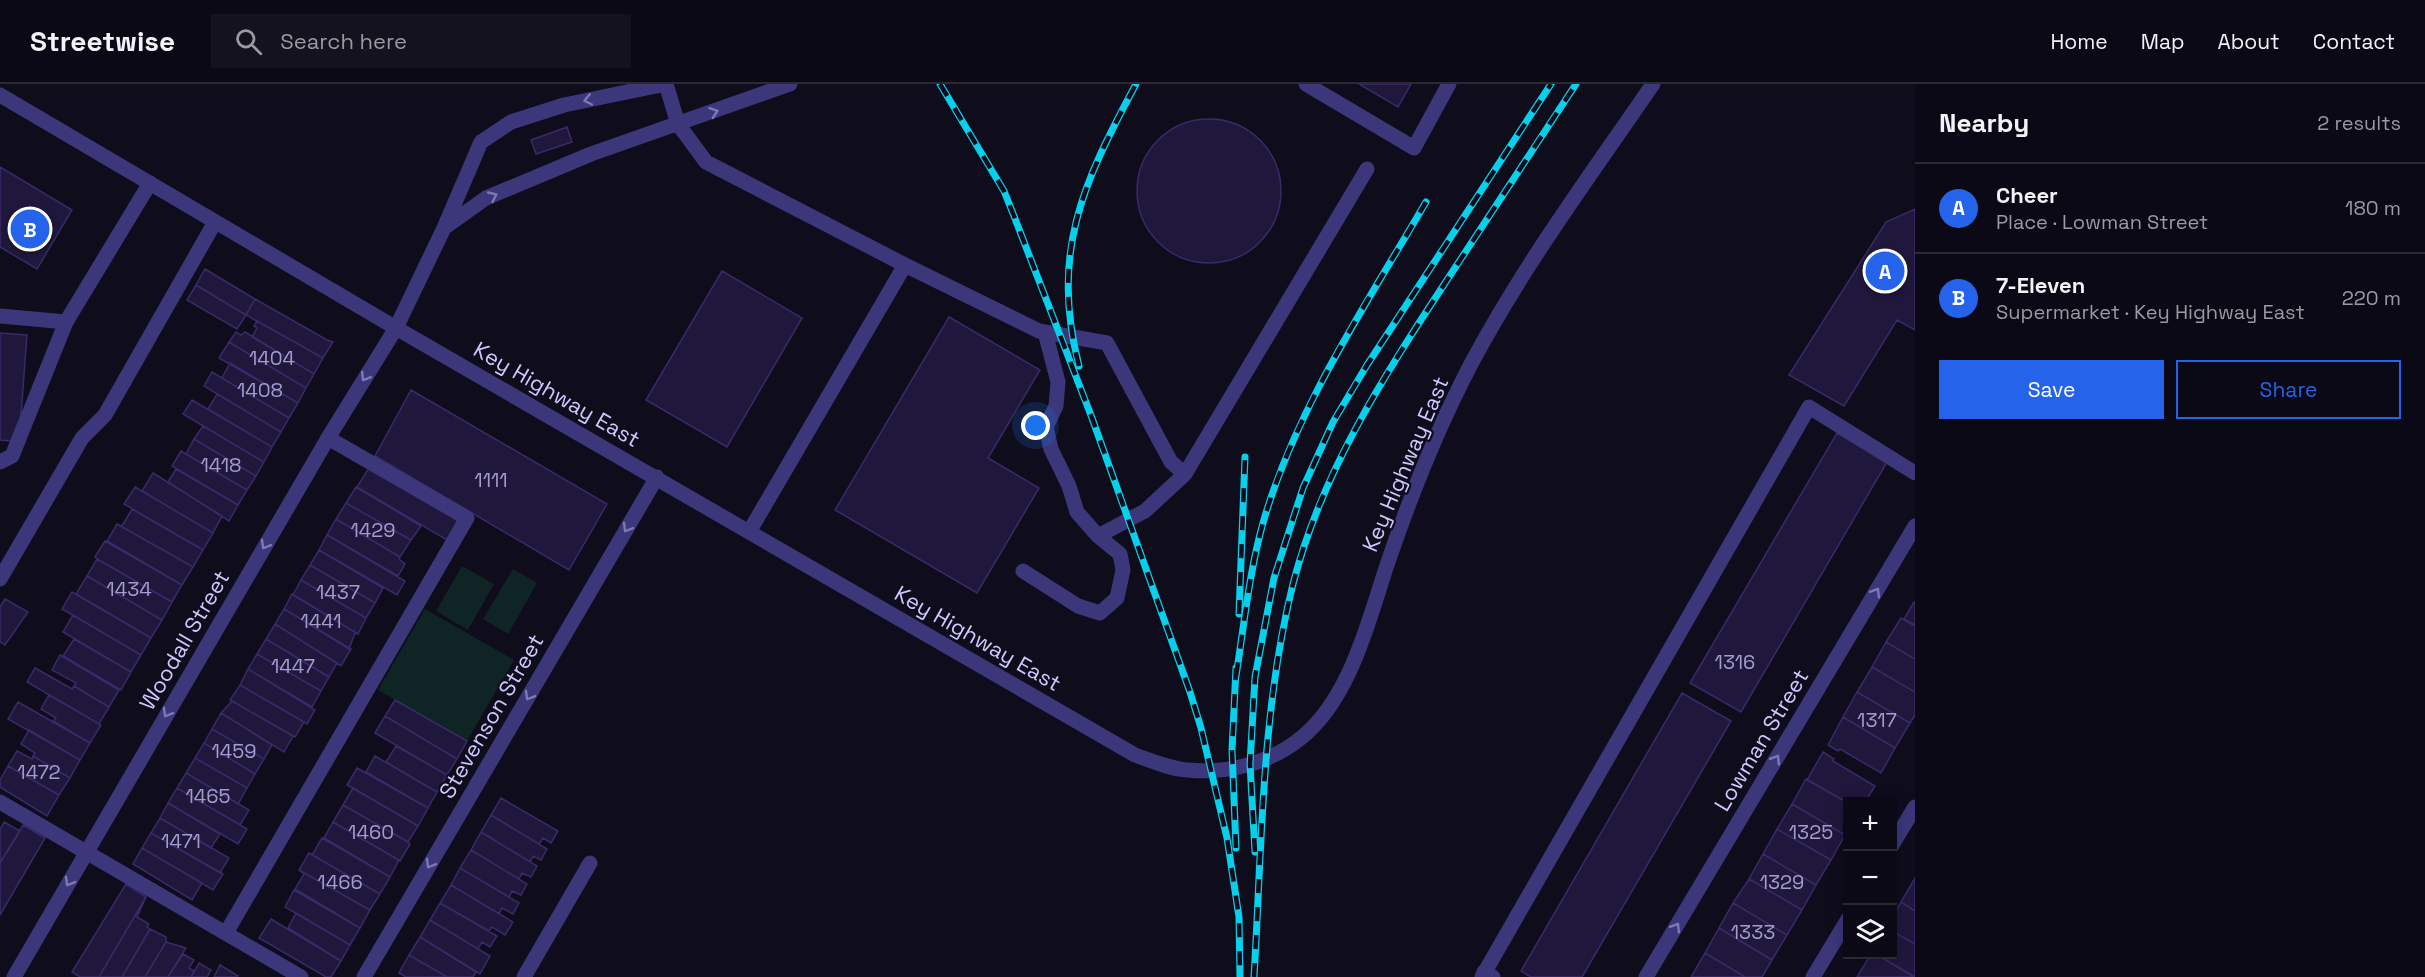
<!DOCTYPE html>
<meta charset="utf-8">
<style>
:root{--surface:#0b0915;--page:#14121e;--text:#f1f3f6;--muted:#9a9aa0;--line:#2b2a34;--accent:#2563eb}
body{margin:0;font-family:"Space Grotesk",sans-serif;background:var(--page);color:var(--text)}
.controls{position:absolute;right:18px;bottom:18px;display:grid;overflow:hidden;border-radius:0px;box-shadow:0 3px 15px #0003}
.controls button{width:54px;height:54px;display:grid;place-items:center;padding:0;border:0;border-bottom:2px solid var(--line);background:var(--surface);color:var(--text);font:30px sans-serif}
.you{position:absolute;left:1036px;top:342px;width:21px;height:21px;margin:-15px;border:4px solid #fff;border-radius:50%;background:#1a73e8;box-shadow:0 0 0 9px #1a73e833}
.badge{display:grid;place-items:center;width:39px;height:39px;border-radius:50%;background:var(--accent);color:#fff;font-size:20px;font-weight:700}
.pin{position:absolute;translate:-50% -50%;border:3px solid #fff;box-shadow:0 2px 6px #0006}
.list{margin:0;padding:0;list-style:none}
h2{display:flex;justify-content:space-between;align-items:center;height:78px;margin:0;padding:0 24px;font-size:26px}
h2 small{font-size:20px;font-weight:400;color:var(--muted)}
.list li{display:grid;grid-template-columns:39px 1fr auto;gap:18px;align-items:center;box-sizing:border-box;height:90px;padding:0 24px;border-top:2px solid var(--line)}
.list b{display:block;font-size:22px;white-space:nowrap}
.list p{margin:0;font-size:20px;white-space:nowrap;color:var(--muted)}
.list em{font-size:20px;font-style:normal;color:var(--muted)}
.actions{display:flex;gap:12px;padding:18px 24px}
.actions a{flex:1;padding:14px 0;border:2px solid var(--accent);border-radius:0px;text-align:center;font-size:21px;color:var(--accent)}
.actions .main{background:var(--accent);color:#fff}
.icon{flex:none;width:33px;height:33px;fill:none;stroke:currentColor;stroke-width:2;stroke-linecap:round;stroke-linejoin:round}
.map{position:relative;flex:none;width:1915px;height:893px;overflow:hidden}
header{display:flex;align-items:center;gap:36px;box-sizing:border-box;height:84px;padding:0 30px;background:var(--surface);border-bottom:2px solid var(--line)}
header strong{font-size:28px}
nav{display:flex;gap:33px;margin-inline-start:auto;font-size:21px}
.search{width:420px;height:54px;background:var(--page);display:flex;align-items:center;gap:15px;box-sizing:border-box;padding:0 21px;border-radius:0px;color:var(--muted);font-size:22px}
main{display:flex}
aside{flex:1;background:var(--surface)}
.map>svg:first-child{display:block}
.green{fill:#0f2525}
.building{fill:#20183c;stroke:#382b68;stroke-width:1.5}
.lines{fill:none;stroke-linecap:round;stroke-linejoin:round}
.lane{stroke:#3b377a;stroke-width:15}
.street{stroke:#3b377a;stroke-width:15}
.rail-casing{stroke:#06d0eb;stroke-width:7}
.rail{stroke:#0f0c1c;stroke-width:4.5;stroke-dasharray:14;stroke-linecap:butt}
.oneway{stroke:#7e78b5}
.labels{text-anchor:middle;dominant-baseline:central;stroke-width:4.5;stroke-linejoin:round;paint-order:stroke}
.number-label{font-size:20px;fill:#a39cce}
.street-label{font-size:22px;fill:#cfc8fe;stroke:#0f0c1c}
</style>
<header>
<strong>Streetwise</strong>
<div class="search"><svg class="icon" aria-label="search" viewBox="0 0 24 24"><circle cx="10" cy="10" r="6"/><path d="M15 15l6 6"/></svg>Search here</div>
<nav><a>Home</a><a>Map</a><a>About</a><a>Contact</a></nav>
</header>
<main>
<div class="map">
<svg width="1915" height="893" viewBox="0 0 1915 893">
<rect width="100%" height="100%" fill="#0f0c1c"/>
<path class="green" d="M462,482L494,500L468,546L436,527Z
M513,485L537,499L508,550L483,535Z
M425,525L514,576L467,657L378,606Z"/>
<path class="building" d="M1359,0H1411L1398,23Z
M1137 107a72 72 0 1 1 144 0a72 72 0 1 1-144 0Z
M567,43L572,58L536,70L531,56Z
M0,83L72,126L37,185L0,163Z
M1915,125V246L1897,236L1844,322L1789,291L1886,138Z
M205,185L255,215L246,231L196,201Z
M722,187L802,234L727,363L646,316Z
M196,201L246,231L237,245L187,216Z
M255,215L327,256L333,258L323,274L246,231Z
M949,233L1040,286L988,374L1039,404L977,509L835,426Z
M257,237L323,274L314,290L252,253L257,244L254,242Z
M236,248L241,251L245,248L314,290L306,304L229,258Z
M0,249L27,251L19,358L0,356Z
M229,258L306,304L298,319L219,274Z
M230,279L298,319L289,334L222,294Z
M212,288L289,334L281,348L204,302Z
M411,306L607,420L569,486L375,372Z
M217,310L281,348L272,363L208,325Z
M192,316L272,363L264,378L183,330Z
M203,342L264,378L256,392L194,355Z
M1837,349L1887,378L1741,628L1690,599Z
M194,355L256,392L247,406L186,370Z
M181,367L247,406L238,421L172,382Z
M369,384L459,437L447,456L357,403Z
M176,385L238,421L229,437L168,398Z
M153,389L222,432L213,449L142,407Z
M135,403L213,449L203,466L124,420Z
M356,403L421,442L411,456L346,419Z
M346,419L411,456L400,473L336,435Z
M132,425L203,466L193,483L117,440L122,442Z
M336,435L400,473L399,475L405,480L398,492L327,451Z
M117,440L193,483L182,501L107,457Z
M327,451L405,497L397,511L319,466Z
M105,457L182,501L172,518L97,475L95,473Z
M319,466L383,504L375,519L310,481Z
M97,475L172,518L162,536L87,492Z
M310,481L375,519L366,534L301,496Z
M87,492L162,536L151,554L76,510Z
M301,496L366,534L358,550L293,511Z
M72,508L151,554L141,571L62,525Z
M292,510L358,550L355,549L349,565L284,525Z
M5,515L28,528L5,561L0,558V523Z
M1914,518L1915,519V541L1904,535Z
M284,525L351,565L341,582L275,540Z
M73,531L141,571L131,588L63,548Z
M1901,534L1915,542V575L1886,558Z
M275,540L337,579L329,593L266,555Z
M74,555L131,588L121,606L63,572Z
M266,555L329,593L321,607L257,570Z
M1886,558L1915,575V608L1872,583Z
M257,570L321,607L312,623L248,585Z
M60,571L119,606L109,623L74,602L76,599L52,586Z
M1872,583L1915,608V631L1910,639L1857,608Z
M35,584L72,605L74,602L109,623L99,640L27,598Z
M248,585L315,626L307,640L240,601Z
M240,601L304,638L295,653L230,616Z
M1857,608L1910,639L1895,664L1843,633Z
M1682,609L1731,637L1582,893H1531L1521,887Z
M49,611L101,641L90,659L53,637L56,634L41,625Z
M395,616L467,657L457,675L385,632Z
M232,617L293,652L284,668L221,629Z
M18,618L90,659L80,676L8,635Z
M221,629L272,661L264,675L212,645Z
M385,632L457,675L447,691L375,649Z
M1843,633L1895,664L1881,689L1840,665L1838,667L1828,661Z
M212,645L264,675L255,690L204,659Z
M29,646L80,676L70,694L33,672L35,669L21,660Z
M204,659L255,690L247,704L195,674Z
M396,662L447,691L437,708L386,678Z
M17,667L32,675L33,672L70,694L59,711L8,682Z
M1823,668L1834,675L1833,677L1875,702L1865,718H1848V719L1807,696Z
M375,672L437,708L428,724L366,688Z
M195,674L247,704L238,720L186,689Z
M8,682L59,711L47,732L0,703V696Z
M357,684L428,724L418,742L347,701Z
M186,689L249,726L240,741L177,704Z
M1806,695L1848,719V747L1845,751L1792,720Z
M177,704L247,745L238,760L168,719Z
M353,704L418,742L408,758L343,721Z
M501,714L558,747L551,759L543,754L539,760L491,731Z
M168,719L220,750L211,764L160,734Z
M1792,720L1845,751L1831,776L1777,745Z
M343,721L408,758L410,760L400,777L333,738Z
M491,731L547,765L541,776L533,772L530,778L481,748Z
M160,734L229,774L220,789L151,749Z
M4,738L20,747L0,779V746Z
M333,738L399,776L390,793L324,754Z
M23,741L45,754L0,831V779Z
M1777,745L1831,776L1816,801L1763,770Z
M481,748L537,782L531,793L522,789L519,795L471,766Z
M151,749L223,790L213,806L142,764Z
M322,754L390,793L380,810L312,771Z
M142,764L202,799L192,816L133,780Z
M471,766L527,800L521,811L512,807L509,813L460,784Z
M309,769L380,810L370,826L299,786Z
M1763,770L1816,801L1802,826L1749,795Z
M460,784L519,819L513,830L502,824L499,830L451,801Z
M299,786L370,826L360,844L295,805L304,790Z
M1915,794V827L1901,818Z
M1749,795L1802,826L1787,851L1733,819Z
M126,800L146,813L99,893H80L72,888Z
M451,801L513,838L505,851L492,843L489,847L440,819Z
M294,806L360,844L350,861L285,823Z
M146,813L137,833L149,840L147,843L150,845L122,893H99Z
M1901,818L1915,827V860L1892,847V833Z
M440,819L497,852L490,863L482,858L478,865L430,836Z
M1733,819L1787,851L1772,876L1719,844Z
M296,829L350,861L341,877L288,844Z
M271,835L341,877L331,893H326L259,854Z
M430,836L490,872L480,890L420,853Z
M1719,844L1772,876L1762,893H1745L1705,869Z
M150,845L166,853V858L145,893H122Z
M1892,847L1915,860V893L1876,870H1892Z
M420,853L476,888L473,893H447L409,871Z
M166,858L186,864L168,893H145Z
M1705,869L1745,893H1691Z
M183,870L194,876L189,884L194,887L191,893H168Z
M1871,870H1876L1914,893H1857Z
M409,871L447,893H406L399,889Z
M199,879L211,886L207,893H191Z
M220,881L238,892L237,893H214Z"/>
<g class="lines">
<path class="lane" d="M666,0L678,40L706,78L905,181L1039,247L1107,259L1171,378L1185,390L1367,85
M1306,0L1414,64L1449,0
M444,144L486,114L591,70L790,0
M0,232L66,238L150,99
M396,244L444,144L481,58L511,38L564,21L666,0
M0,378L12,372L66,238
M749,448L905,181
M1098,452L1145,427L1185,390
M1023,487L1078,522L1100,529L1117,514L1123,486L1120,470L1098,452L1077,428L1069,402L1051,365L1046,343L1056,322L1058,298L1045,248
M0,495L82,354L105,331L215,138
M0,718L301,893
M1892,761L1915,723
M226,849L467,434L328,354
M524,893L590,779
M1482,893L1809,323L1915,389
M1813,893L1848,835"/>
<path class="street" d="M0,11L396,244L1135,671C1152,677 1170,685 1188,686C1228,690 1270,679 1301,654C1350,615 1368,538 1387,481C1410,413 1437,345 1471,280C1523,182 1590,92 1653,0
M1484,888L1493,893
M14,893L328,354L396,244
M364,893L657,393
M1646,893L1915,442"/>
<defs>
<path id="rail" d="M940,0L1004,107L1014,132L1092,334L1190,608L1201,644L1227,754L1239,833L1240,893
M1079,282C1050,168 1083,99 1136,0
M1239,530L1245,373
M1236,592C1244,542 1249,489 1263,439C1296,324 1366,221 1426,118
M1236,764L1232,666L1236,584
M1255,768L1250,680L1255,593L1274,494L1303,404L1333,338L1367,281L1551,0
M1254,893C1262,762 1261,628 1293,500C1322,387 1384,292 1447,196C1490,131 1533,65 1576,0"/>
</defs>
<use href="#rail" class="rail-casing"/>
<use href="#rail" class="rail"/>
</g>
<defs><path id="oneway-chevron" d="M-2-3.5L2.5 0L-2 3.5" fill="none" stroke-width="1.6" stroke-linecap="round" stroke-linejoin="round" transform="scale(1.5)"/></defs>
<g class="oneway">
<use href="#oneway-chevron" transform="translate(588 16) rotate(168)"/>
<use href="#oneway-chevron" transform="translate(714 28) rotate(-19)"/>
<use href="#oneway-chevron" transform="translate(493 112) rotate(-25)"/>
<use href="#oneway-chevron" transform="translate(365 293) rotate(122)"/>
<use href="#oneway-chevron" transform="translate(627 444) rotate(120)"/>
<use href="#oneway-chevron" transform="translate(265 461) rotate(120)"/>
<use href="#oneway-chevron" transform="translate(1876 508) rotate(-59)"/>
<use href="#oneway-chevron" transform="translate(529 612) rotate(120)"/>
<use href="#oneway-chevron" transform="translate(167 629) rotate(120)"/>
<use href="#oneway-chevron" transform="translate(1776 675) rotate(-59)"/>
<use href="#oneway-chevron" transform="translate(430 780) rotate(120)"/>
<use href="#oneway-chevron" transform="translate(69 798) rotate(120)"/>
<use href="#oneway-chevron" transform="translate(1676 843) rotate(-59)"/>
</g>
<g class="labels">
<g class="number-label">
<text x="272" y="274">1404</text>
<text x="260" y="306">1408</text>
<text x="221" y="381">1418</text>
<text x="491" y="396">1111</text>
<text x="373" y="446">1429</text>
<text x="129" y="505">1434</text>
<text x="338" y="508">1437</text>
<text x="321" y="537">1441</text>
<text x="1735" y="578">1316</text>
<text x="293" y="582">1447</text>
<text x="1877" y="636">1317</text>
<text x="234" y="667">1459</text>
<text x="39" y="688">1472</text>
<text x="208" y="712">1465</text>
<text x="371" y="748">1460</text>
<text x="1811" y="748">1325</text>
<text x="181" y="757">1471</text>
<text x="340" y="798">1466</text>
<text x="1782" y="798">1329</text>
<text x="1753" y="848">1333</text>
</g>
<g class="street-label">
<text transform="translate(557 310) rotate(30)">Key Highway East</text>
<text transform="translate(1405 380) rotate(-67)">Key Highway East</text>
<text transform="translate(978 554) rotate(30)">Key Highway East</text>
<text transform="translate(184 556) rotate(-60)">Woodall Street</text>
<text transform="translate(491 632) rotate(-60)">Stevenson Street</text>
<text transform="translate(1761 656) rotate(-59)">Lowman Street</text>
</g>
</g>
</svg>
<div class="controls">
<button>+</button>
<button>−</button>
<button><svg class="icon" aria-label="layers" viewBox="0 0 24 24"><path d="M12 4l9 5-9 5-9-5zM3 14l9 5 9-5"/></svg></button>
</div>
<div class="you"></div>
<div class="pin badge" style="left:1885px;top:187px">A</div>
<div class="pin badge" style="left:30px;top:145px">B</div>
</div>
<aside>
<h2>Nearby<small>2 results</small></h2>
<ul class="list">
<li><span class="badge">A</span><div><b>Cheer</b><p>Place · Lowman Street</p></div><em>180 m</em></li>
<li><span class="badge">B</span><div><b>7-Eleven</b><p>Supermarket · Key Highway East</p></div><em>220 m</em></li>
</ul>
<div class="actions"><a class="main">Save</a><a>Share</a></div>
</aside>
</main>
